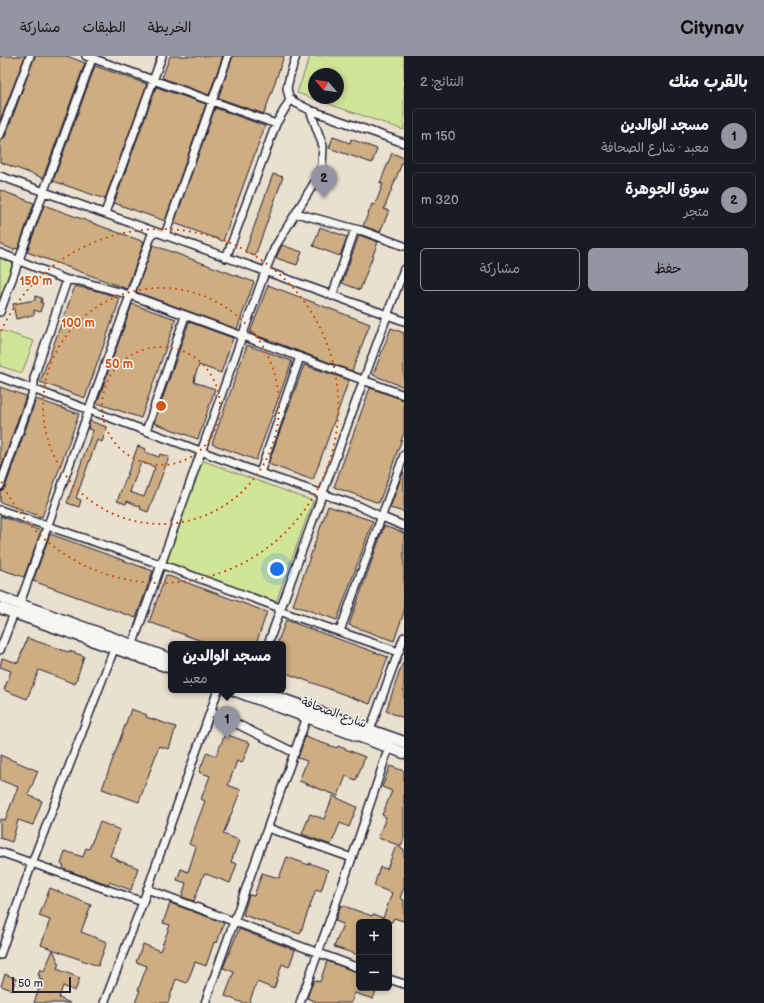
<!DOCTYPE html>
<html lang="ar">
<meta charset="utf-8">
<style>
:root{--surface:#171b24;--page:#242831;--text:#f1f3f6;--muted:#9ea1a6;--line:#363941;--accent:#9495a2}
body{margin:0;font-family:"Balsamiq Sans","Playpen Sans Arabic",sans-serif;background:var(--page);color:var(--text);direction:rtl}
.controls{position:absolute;right:12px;bottom:12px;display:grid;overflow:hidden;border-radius:6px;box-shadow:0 2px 6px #0003}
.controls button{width:36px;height:36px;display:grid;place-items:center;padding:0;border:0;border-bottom:1px solid var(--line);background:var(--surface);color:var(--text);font:20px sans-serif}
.compass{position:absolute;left:308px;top:12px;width:36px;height:36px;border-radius:50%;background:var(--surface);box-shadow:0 2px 6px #0003;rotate:299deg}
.scale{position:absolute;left:12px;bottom:10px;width:59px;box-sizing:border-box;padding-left:4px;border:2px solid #22223b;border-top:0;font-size:11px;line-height:14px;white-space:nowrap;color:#22223b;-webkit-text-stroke:3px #f6f6f2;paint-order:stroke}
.you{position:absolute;left:277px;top:513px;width:14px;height:14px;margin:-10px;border:3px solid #fff;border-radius:50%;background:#1a73e8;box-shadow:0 0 0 6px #1a73e833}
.badge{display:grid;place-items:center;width:26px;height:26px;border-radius:50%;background:var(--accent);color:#111;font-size:13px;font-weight:700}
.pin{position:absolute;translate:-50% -33px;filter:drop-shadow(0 1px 2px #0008)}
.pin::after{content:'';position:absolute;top:21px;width:14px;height:12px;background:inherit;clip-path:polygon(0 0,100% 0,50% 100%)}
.popup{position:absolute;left:168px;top:585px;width:118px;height:52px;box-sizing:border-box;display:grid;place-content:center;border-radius:6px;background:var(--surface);filter:drop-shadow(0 1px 3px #0005);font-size:13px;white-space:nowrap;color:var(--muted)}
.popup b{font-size:15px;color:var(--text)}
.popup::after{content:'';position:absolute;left:50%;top:100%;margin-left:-8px;border:8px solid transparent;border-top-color:var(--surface)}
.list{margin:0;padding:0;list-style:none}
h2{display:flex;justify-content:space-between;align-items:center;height:52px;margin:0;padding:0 16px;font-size:17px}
h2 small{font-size:13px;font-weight:400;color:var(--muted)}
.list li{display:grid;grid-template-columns:26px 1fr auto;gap:12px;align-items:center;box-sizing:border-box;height:56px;margin:0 8px 8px;padding:0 8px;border:1px solid var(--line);border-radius:6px}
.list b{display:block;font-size:15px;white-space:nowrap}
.list p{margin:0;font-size:13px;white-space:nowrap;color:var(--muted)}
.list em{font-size:13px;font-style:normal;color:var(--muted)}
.actions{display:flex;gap:8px;padding:12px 16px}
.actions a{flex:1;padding:9px 0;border:1px solid var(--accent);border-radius:6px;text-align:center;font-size:14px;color:var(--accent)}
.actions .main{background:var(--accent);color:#111}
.map{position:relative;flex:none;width:404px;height:947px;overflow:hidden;direction:ltr}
header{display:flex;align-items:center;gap:24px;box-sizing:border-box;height:56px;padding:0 20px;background:var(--accent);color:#111}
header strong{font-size:19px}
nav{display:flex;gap:22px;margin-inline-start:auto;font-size:14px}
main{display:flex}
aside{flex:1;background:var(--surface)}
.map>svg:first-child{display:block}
.green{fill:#d1e599;stroke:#7a846a;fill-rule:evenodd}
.building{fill:#cdad81;stroke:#22223b;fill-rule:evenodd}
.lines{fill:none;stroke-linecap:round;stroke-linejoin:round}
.street-casing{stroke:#22223b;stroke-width:10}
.secondary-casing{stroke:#22223b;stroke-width:13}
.street{stroke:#f6f6f2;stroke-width:7}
.secondary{stroke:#f6f6f2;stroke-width:10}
.ring{fill:none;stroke:#d45411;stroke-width:2;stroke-dasharray:2 4}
.labels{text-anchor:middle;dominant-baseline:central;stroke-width:3;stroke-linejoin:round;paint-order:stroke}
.street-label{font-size:12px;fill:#22223b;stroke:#f6f6f2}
.centre{fill:#d45411;stroke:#f6f6f2;stroke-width:2}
.ring-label{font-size:12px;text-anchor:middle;font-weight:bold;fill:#d45411;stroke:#f6f6f2;stroke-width:3;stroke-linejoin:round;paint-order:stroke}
</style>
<header>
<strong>Citynav</strong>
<nav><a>الخريطة</a><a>الطبقات</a><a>مشاركة</a></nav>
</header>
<main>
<aside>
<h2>بالقرب منك<small>النتائج: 2</small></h2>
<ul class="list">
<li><span class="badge">1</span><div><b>مسجد الوالدين</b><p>معبد · شارع الصحافة</p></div><em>150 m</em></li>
<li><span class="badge">2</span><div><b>سوق الجوهرة</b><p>متجر</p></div><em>320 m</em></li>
</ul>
<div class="actions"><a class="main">حفظ</a><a>مشاركة</a></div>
</aside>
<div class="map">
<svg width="404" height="947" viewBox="0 0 404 947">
<rect width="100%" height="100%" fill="#eae0d0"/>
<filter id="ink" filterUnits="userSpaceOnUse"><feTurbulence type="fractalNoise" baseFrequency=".025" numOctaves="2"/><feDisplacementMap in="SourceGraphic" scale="8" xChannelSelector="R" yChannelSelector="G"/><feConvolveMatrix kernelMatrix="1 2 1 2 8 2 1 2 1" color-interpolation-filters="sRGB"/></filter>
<g filter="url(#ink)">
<path class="green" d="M310,0H404V74L297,37ZM314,18H338V42H314Z
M0,199L14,204L0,243Z
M0,274L34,285L22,317L0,310Z
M201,404L313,445L276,546L164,507Z"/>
<path class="building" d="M0,0H25L0,65Z
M35,0H67L85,7L43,122L0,106V84L5,81Z
M170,0H223L209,39L162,22Z
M233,0H284L264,58L218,42Z
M95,10L147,28L105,143L53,125Z
M156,31L206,48L165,165L114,147Z
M215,52L265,70L223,185L174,167Z
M333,81L350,87L351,83L377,93L372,107L329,92Z
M392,97L404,102L384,153L389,155L380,176L363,170L372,148L375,149L383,128L380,127Z
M273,118L283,121L255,200L245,196Z
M0,134L34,147L18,193L15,192L14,194L0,188Z
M44,149L144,186L127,233L27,196Z
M320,171L347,181L340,200L313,190Z
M359,179L378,186L360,234L342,227Z
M153,189L254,226L237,273L136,236Z
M282,189L302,196L297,209L276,202Z
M268,229L370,268L352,315L250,277Z
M75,230L102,236L120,243L85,342L40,326Z
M35,240L42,242L41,247H43L40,256L34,254V259L16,263L13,248L35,244Z
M132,248L176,263L141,362L97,347Z
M189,266L233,282L221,317L199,309L195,320L194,326L215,333L198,383L154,367Z
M391,272L404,277V331L373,319Z
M247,289L292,305L256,404L212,388Z
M304,309L349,324L313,424L268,408Z
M0,331L26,340L0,415Z
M370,332L404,344V377L379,447L334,431Z
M36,343L79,358L42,461L0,446V435L5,432Z
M90,365L107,371L102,386L97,384L76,442L81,444L79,451L67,447L93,374L88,373Z
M138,390L146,393L145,396L159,401L160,398L169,401L148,456L140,453L141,451L127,445L126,448L117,445ZM141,406L155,411L144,441L130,436Z
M403,416H404V456L390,452Z
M328,450L373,465L337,564L293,549Z
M0,460L41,475L24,521L0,513Z
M384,470L404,477V556L394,585L349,569Z
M50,478L153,515L136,562L33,525Z
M166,519L267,556L256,588H210L149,566Z
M286,564L388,601L370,648L283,616V588H277Z
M27,582L68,596L69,595L84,600L75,628L39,614L27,643L4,634L11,615L0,611L2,602L18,607Z
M403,606L404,607V662L386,655Z
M131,653L147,659L146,661L176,671L169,693L159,690L139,746L102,733Z
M225,678L250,687L242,707L237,705L228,729L241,734L223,778L239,784L231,806L237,808L230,827L206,818V819L204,818L194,845L182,841L186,827L177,824L181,813L188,816L196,791L189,788L205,745L201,743L210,720L199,716L207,696L216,700Z
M305,681L337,692L338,690L365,701L356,724L346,720L338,740L299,725L307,705L298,702Z
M0,699L38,715L28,739L42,745L33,769L18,764L12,786L0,782V763L5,764L18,731L0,724Z
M390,710L404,715V783L401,790L378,782L386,761L382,759L392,735L382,731Z
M333,740L357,751L349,771L340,767L331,789L302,778L310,758L324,763Z
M100,766L120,774L110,800L117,803V804L138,812L131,834L109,826L108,828L63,813L64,810L61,808L65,795L83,801L86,792L89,793Z
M396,790L404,793V832L400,842L404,844V861L403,865L394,862L392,866H359V899L334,891L343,868L335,865L341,849L372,860L373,858L383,862L392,837L374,830L380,811L387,813Z
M287,801L309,809V807L328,814L321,835L316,833L300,878L243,859L249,839L254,840L262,817L279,822Z
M50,832L91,849L81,876L107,886L98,910L41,889L50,864L39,860Z
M170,847L224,867L217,887L214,886L206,910L195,906L187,927L176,923L168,947H135L140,934H138L147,910L136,906L143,888L160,895L170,869L163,867Z
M239,873L295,894L289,911L282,908L274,933L257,926L249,947H243L225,940L234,916L223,912Z
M53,894L59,907L57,913L80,922L75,935L63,930L59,942L70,947H34L42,923L39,922L40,919H38L40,913L44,915Z
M327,905L359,917V932H377L373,943L355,937L351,947H319L307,942L314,924L320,926Z
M5,918L16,923L12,934L1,930Z"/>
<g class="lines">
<defs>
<path id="street" d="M86,0L276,68
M296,0L290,19L287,32L289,41L294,46L310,54L404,87
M0,79L30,0
M0,120L404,265
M105,157L162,0
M296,157L363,175L404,190
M165,179L228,0
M0,197L67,224L80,225L130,239L404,339
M226,202L276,68L290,44
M332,240L355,173
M0,256L93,0
M0,321L260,417L359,450L382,461L404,470
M146,375L185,260
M260,417L300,301
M0,430L34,333V322L39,306L67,224
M0,454L160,508L280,552
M20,547L153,175
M279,555L399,596
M340,575L404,399
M268,588L404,213
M131,593L265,216L275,191L316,124L322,109L323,90L310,54
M0,594L14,557
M211,655L295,697
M370,674L404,581
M268,772L352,802
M0,796L143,846
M147,833L359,912
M0,899L32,807L116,588
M389,923L404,928
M104,947L143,846L218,634
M205,947L307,661
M300,947L352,802L389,691"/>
<path id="secondary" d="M0,541L171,603
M0,552L171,612
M233,634L404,697
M256,634L404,686"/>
</defs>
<use href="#street" class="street-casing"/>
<use href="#secondary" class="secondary-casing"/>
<use href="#street" class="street"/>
<use href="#secondary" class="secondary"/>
</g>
</g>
<g class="ring">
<circle cx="161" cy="350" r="59"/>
<circle cx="161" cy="350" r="118"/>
<path d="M1 275A177 177 0 1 1 1 425"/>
</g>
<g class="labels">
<g class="street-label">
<text transform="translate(334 657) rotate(20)">شارع الصحافة</text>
</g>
</g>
<circle cx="161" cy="350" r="6" class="centre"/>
<g class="ring-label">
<text x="36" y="229">150 m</text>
<text x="78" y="271">100 m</text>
<text x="119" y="312">50 m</text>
</g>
</svg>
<div class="controls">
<button>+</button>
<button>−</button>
</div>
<svg class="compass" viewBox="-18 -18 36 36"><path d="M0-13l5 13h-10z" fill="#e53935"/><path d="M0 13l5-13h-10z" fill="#9ea1a6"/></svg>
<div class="scale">50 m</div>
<div class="you"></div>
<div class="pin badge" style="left:227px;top:683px">1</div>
<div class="popup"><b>مسجد الوالدين</b>معبد</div>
<div class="pin badge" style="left:324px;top:142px">2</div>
</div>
</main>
